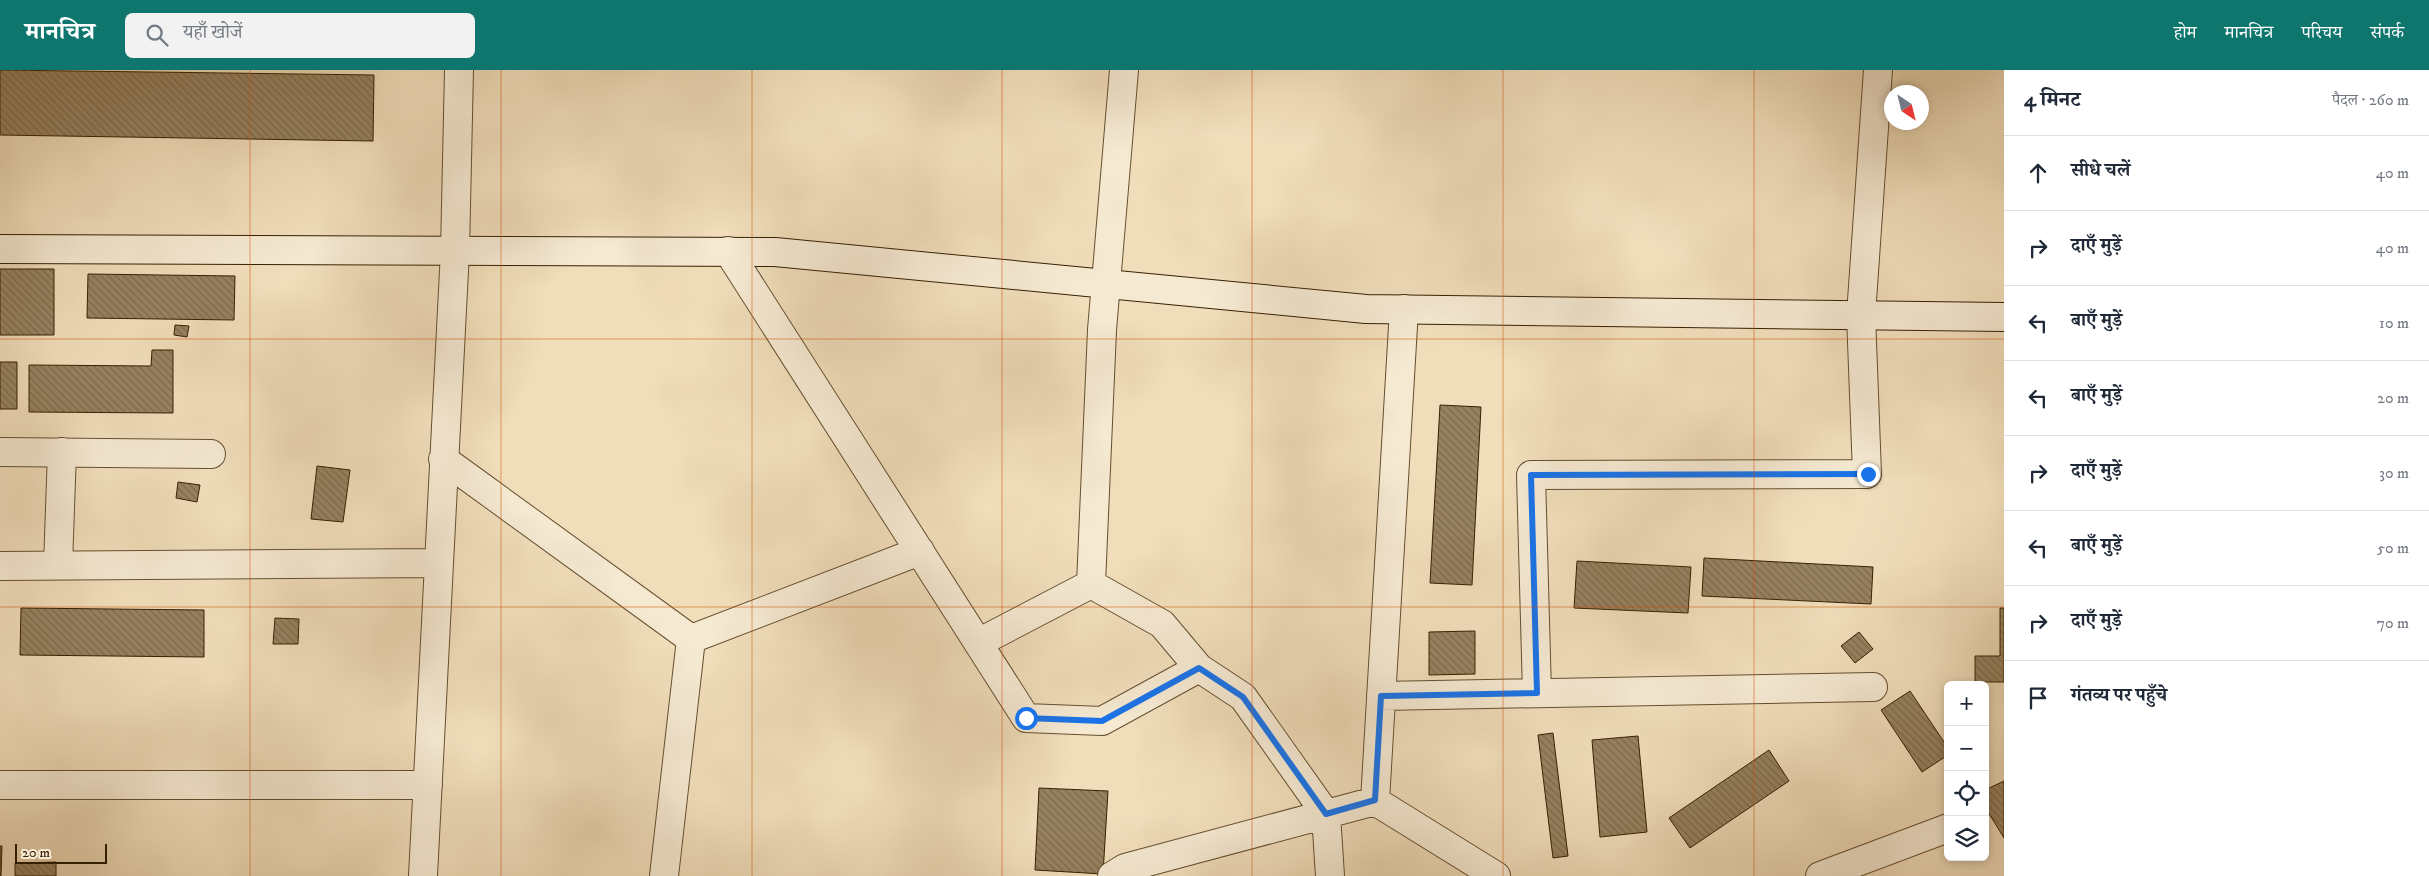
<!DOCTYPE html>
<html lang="hi">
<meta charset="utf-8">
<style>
:root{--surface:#fff;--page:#f2f2f3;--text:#1f2937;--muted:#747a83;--line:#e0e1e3;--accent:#0f766e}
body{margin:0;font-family:"IM FELL DW Pica","Noto Serif Devanagari",serif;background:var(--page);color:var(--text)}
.controls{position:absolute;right:15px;bottom:15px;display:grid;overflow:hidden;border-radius:8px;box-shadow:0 2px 8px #0003}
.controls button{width:45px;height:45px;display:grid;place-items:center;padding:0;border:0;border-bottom:1px solid var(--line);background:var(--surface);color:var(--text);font:25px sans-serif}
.compass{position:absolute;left:1884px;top:15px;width:45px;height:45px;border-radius:50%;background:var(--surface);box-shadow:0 2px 8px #0003;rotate:145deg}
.scale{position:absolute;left:15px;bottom:12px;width:92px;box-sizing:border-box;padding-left:5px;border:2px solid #372000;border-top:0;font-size:14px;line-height:18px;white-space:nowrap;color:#372000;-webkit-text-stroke:4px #f5e9d2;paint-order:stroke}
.stop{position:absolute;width:15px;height:15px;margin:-11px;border:4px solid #1a73e8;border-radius:50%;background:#fff}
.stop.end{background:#1a73e8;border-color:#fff;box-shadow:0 1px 5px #0008}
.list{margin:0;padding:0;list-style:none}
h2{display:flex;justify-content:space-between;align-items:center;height:65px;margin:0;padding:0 20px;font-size:21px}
h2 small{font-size:16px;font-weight:400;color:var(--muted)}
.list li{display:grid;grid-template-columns:32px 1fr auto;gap:15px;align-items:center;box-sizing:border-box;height:75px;padding:0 20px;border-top:1px solid var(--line)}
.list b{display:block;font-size:19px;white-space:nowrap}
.list em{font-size:16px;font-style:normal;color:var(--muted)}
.icon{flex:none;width:28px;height:28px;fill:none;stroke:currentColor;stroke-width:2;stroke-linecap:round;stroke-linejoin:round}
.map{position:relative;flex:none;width:2004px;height:806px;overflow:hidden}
header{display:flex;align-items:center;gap:30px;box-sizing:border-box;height:70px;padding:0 25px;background:var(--accent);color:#fff}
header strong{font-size:24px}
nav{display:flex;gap:28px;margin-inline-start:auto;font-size:18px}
.search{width:350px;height:45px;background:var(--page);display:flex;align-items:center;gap:12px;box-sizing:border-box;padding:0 18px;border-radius:8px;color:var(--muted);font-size:19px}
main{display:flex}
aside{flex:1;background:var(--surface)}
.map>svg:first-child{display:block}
.building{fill:url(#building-back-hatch);stroke:#372000}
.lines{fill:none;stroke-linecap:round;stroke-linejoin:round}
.street-casing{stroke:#654f2e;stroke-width:30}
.secondary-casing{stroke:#372000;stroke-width:30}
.street{stroke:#f5e9d2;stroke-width:28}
.secondary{stroke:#f5e9d2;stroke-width:28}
.route{stroke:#1a73e8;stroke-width:6}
.grid{fill:none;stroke:#d6530b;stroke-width:1;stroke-opacity:0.55}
</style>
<header>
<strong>मानचित्र</strong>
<div class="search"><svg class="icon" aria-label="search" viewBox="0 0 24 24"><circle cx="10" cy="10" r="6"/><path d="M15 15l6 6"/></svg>यहाँ खोजें</div>
<nav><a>होम</a><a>मानचित्र</a><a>परिचय</a><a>संपर्क</a></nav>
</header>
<main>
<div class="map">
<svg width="2004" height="806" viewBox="0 0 2004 806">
<defs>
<pattern id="building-back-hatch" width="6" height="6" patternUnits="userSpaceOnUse" patternTransform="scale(1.25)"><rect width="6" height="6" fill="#978261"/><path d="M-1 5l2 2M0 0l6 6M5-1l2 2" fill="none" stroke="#7c6a4e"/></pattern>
</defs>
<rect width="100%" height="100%" fill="#f0ddba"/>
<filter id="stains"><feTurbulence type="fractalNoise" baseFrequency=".004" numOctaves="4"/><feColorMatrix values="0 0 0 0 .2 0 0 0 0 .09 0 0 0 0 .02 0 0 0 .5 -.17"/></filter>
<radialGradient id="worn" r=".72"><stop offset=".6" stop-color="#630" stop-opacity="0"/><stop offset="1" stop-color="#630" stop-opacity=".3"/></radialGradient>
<path class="building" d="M0,0L374,5L373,71L0,65Z
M0,199H54V265H0Z
M88,204L235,206L234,250L87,248Z
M175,255L189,256L187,267L174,265Z
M152,280H173V343L29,342V295L151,296Z
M0,292H17V339H0Z
M1440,335L1481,337L1472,515L1430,513Z
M317,396L350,400L343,452L311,449Z
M178,412L200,415L197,432L176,428Z
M1704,488L1873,497L1871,534L1702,526Z
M1577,491L1691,497L1688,543L1574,538Z
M21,538L204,540V587L20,585Z
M2000,538H2004V612H1975V586H2000Z
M275,548L299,549L298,574H273Z
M1475,561V604L1429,605V562Z
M1859,562L1873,579L1855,593L1841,576Z
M1910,621L1948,678V685L1922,702L1881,640Z
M1553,663L1568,786L1553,788L1538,665Z
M1638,666L1647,762L1600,767L1592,670Z
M1769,680L1789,711L1690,778L1669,748Z
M2004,711V768L1985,737V720Z
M1039,718L1108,721L1103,804L1035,800Z
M0,776H2L1,806H0Z
M56,792V806H15V793Z"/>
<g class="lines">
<defs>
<path id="street" d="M728,181L1026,648L1102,651L1199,598
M0,382L211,384
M443,389L691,569L920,481
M58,495L62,382
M0,496L438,493
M1091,514L1102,260L1124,0
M1091,514L1162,554L1199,598L1243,627L1326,744L1330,806
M978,573L1091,514
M1537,623L1531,405L1867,404L1861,245L1878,0
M1381,626L1873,617
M0,715H428
M1375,731L1496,806
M423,806L455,181L459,0
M664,806L691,569
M1112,806L1125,798L1375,731L1404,239
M1820,806L1948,758"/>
<path id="secondary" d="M0,179L775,182L1366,239L2004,247"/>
</defs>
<use href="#street" class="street-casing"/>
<use href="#secondary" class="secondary-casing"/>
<use href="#street" class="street"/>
<use href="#secondary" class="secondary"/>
</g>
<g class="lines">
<path class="route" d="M1026,648L1102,651L1199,598L1243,627L1326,744L1375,730L1381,626L1537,623L1531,405L1868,404"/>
</g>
<path class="grid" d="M250,0V806M501,0V806M752,0V806M1002,0V806M1252,0V806M1503,0V806M1754,0V806M0,269H2004M0,537H2004"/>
<rect width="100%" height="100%" filter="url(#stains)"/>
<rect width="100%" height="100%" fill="url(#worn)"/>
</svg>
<div class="controls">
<button>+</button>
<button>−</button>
<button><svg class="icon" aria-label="locate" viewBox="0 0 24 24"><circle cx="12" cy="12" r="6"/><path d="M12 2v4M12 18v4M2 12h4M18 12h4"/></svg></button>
<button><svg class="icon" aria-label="layers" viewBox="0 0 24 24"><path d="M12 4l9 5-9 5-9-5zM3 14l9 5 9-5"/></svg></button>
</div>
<svg class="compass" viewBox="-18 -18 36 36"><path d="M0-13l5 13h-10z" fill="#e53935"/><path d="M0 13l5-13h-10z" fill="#747a83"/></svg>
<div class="scale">20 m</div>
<div class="stop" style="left:1026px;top:648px"></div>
<div class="stop end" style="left:1868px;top:404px"></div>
</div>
<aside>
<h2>4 मिनट<small>पैदल · 260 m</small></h2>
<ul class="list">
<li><svg class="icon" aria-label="ahead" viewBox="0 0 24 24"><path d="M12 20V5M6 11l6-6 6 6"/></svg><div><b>सीधे चलें</b></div><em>40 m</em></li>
<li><svg class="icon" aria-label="right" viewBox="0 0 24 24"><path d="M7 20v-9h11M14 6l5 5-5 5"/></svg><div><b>दाएँ मुड़ें</b></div><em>40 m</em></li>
<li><svg class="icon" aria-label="left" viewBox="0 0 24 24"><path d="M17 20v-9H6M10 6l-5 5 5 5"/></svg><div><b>बाएँ मुड़ें</b></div><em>10 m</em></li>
<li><svg class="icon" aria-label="left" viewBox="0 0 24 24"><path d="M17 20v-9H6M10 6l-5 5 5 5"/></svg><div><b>बाएँ मुड़ें</b></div><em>20 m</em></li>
<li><svg class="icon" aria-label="right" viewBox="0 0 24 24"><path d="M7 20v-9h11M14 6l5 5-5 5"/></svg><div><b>दाएँ मुड़ें</b></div><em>30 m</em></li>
<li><svg class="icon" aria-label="left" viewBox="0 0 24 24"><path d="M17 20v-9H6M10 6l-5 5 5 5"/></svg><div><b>बाएँ मुड़ें</b></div><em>50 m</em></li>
<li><svg class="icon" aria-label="right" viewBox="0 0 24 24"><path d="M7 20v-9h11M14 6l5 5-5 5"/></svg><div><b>दाएँ मुड़ें</b></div><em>70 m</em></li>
<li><svg class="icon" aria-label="arrive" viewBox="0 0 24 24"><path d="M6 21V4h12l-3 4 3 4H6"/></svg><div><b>गंतव्य पर पहुँचे</b></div></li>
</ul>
</aside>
</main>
